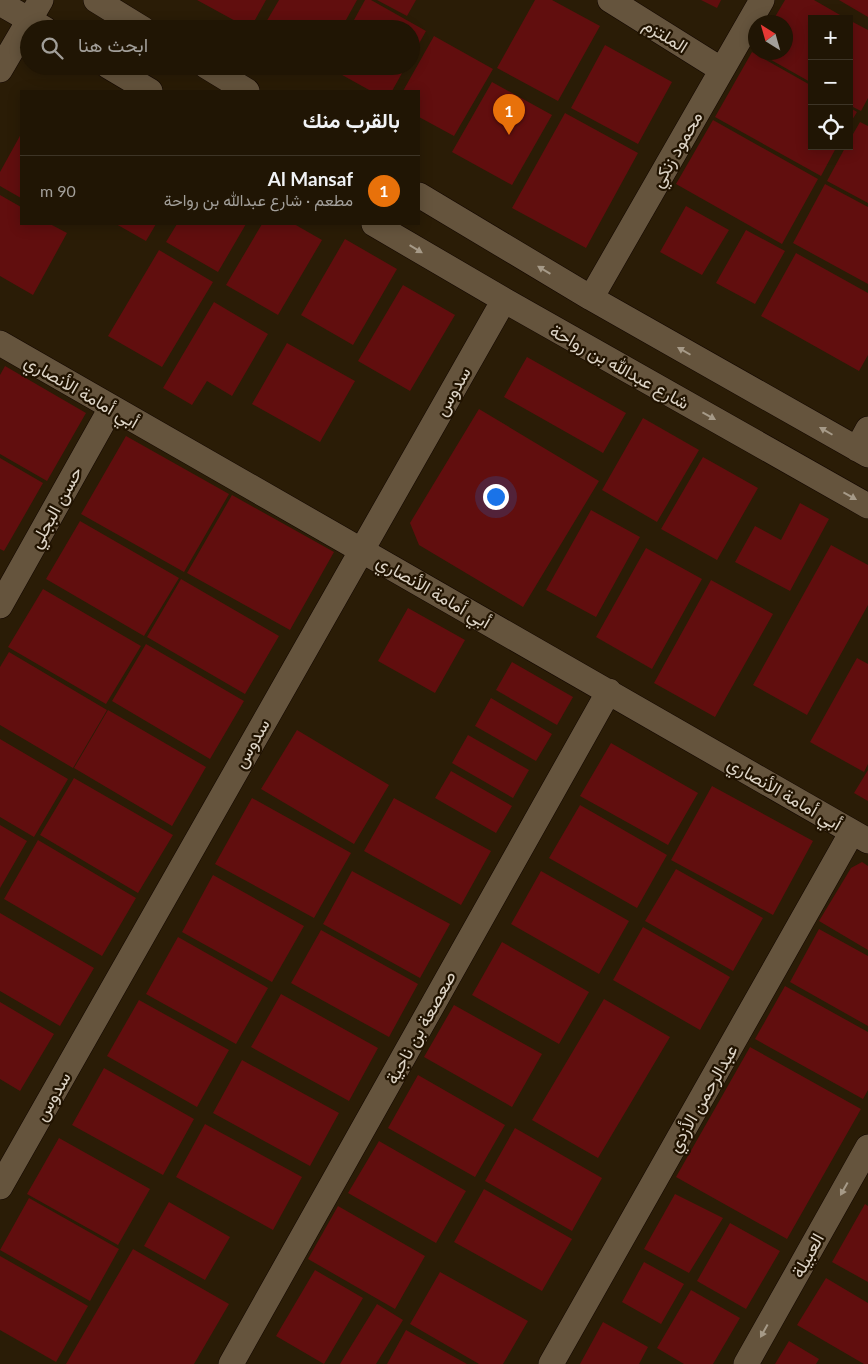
<!DOCTYPE html>
<html lang="ar">
<meta charset="utf-8">
<style>
:root{--surface:#201504;--page:#2d2213;--text:#f1f3f6;--muted:#a29f9a;--line:#3d3426;--accent:#0b8043}
body{margin:0;font-family:Lato,Vazirmatn,sans-serif;background:var(--page);color:var(--text);direction:rtl}
.controls{position:absolute;right:15px;top:15px;display:grid;overflow:hidden;border-radius:0px;box-shadow:0 2px 12px #0003}
.controls button{width:45px;height:45px;display:grid;place-items:center;padding:0;border:0;border-bottom:1px solid var(--line);background:var(--surface);color:var(--text);font:25px sans-serif}
.compass{position:absolute;left:748px;top:15px;width:45px;height:45px;border-radius:50%;background:var(--surface);box-shadow:0 2px 12px #0003;rotate:323deg}
.you{position:absolute;left:495px;top:496px;width:18px;height:18px;margin:-12px;border:4px solid #fff;border-radius:50%;background:#1a73e8;box-shadow:0 0 0 8px #1a73e833}
.badge{display:grid;place-items:center;width:32px;height:32px;border-radius:50%;background:var(--accent);color:#fff;font-size:16px;font-weight:700}
.pin{position:absolute;translate:-50% -41px;filter:drop-shadow(0 1px 2px #0008)}
.pin::after{content:'';position:absolute;top:26px;width:18px;height:15px;background:inherit;clip-path:polygon(0 0,100% 0,50% 100%)}
.list{margin:0;padding:0;list-style:none}
h2{display:flex;justify-content:space-between;align-items:center;height:65px;margin:0;padding:0 20px;font-size:21px}
h2 small{font-size:16px;font-weight:400;color:var(--muted)}
.list li{display:grid;grid-template-columns:32px 1fr auto;gap:15px;align-items:center;box-sizing:border-box;height:70px;padding:0 20px;border-top:1px solid var(--line)}
.list b{display:block;font-size:19px;white-space:nowrap}
.list p{margin:0;font-size:16px;white-space:nowrap;color:var(--muted)}
.list em{font-size:16px;font-style:normal;color:var(--muted)}
.icon{flex:none;width:28px;height:28px;fill:none;stroke:currentColor;stroke-width:2;stroke-linecap:round;stroke-linejoin:round}
.map{position:relative;flex:none;width:868px;height:1364px;overflow:hidden;direction:ltr}
.search{position:absolute;background:var(--surface);box-shadow:0 2px 12px #0003;left:20px;top:20px;width:400px;height:55px;display:flex;align-items:center;gap:12px;box-sizing:border-box;padding:0 18px;border-radius:28px;color:var(--muted);font-size:19px}
.panel{position:absolute;background:var(--surface);box-shadow:0 2px 12px #0003;left:20px;top:90px;width:400px;height:135px;border-radius:0px;direction:rtl}
.map>svg:first-child{display:block}
.building{fill:#610e0e}
.lines{fill:none;stroke-linecap:round;stroke-linejoin:round}
.minor-casing{stroke:#120600;stroke-width:26}
.minor{stroke:#65543d;stroke-width:25}
.oneway{fill:#a69a88}
.labels{text-anchor:middle;dominant-baseline:central;stroke-width:4.5;stroke-linejoin:round;paint-order:stroke}
.street-label{font-size:18px;fill:#dcd3c5;stroke:#211300}
</style>
<div class="map">
<svg width="868" height="1364" viewBox="0 0 868 1364">
<rect width="100%" height="100%" fill="#2a1c06"/>
<path class="building" d="M197,0H266L250,29Z
M279,0H357L341,29H262Z
M365,0H371L426,31L411,58V29H349Z
M377,0H416L407,16Z
M535,0H552L600,26L558,101L497,68Z
M701,0H721L717,8Z
M785,0H814L847,19H812V83L757,52H786V22H772Z
M839,0H868V17Z
M849,20L868,30V98L861,111L849,105Z
M434,36L493,69L454,136L419,117V91H403Z
M605,45L672,82L638,144L571,108Z
M752,52L812,86V146H837L821,176L715,117Z
M326,66H406L392,91H371Z
M492,82L552,115L512,185L452,152Z
M849,107L857,112L849,125Z
M565,113L638,153L586,248L512,208Z
M713,120L818,179L782,244L676,184Z
M860,122L868,126V203L827,181L846,146H849V141Z
M21,134V198L0,186V172Z
M825,184L868,207V284L793,243Z
M0,195L21,207V224H50L67,233L33,295L0,276Z
M686,206L729,230L702,275L660,252Z
M116,224H156L146,241Z
M177,224H246L218,272L166,242Z
M262,224H294L322,240L278,315L226,285Z
M746,230L785,251L755,304L716,283Z
M345,239L397,269L353,345L301,315Z
M159,250L213,282L162,367L108,336Z
M796,253L868,293V355L859,371L761,316Z
M403,285L455,315L410,391L358,361Z
M214,302L268,334L232,396L207,381L192,405L163,388Z
M287,343L355,381L320,442L252,404Z
M527,357L626,413L603,453L504,397Z
M5,366L86,413L47,481L0,454V375Z
M479,409L599,481L523,607L419,545L410,523Z
M643,418L699,450L657,522L602,490Z
M126,436L229,494L184,572L81,514Z
M703,457L758,488L717,560L661,529Z
M0,458L43,483L4,551L0,549Z
M232,495L334,552L290,630L187,573Z
M800,503L829,519L790,591L735,562L755,526L781,540Z
M591,510L640,537L596,617L546,590Z
M80,521L179,578L144,636L46,579Z
M831,545L868,565V605L807,715L753,685Z
M646,548L702,579L652,669L596,637Z
M181,579L279,636L245,694L147,637Z
M711,580L773,614L715,717L654,683Z
M43,589L141,646L106,704L8,647Z
M408,608L465,640L435,693L378,661Z
M146,644L244,701L210,759L112,701Z
M9,652L107,710L73,768L0,725V667Z
M857,658L868,664V764L864,772L810,742Z
M512,662L573,697L557,725L496,690Z
M491,698L552,734L536,761L475,726Z
M108,710L206,767L172,826L74,768Z
M297,730L389,785L354,844L261,789Z
M468,735L529,770L513,798L452,763Z
M0,739L68,779L34,837L0,817Z
M611,743L698,793L668,845L580,796Z
M868,770V801L854,793Z
M451,771L512,806L496,833L435,798Z
M74,778L173,835L138,893L40,835Z
M712,786L813,841L773,915L671,860Z
M252,798L351,853L314,918L215,864Z
M394,798L491,851L461,905L364,851Z
M580,805L667,855L637,908L549,858Z
M0,825L27,841L0,888Z
M38,840L136,898L102,956L4,899Z
M862,862L868,866V950L819,921L851,868Z
M676,869L763,918L733,971L645,921Z
M352,871L450,924L420,978L323,924Z
M541,871L629,921L599,974L511,924Z
M213,875L304,926L272,982L182,932Z
M0,913L94,968L60,1026L0,991Z
M643,927L730,977L700,1030L613,980Z
M819,929L868,956V1026L790,982Z
M321,930L418,984L389,1037L291,983Z
M178,937L268,988L236,1044L146,994Z
M502,942L589,992L559,1044L472,995Z
M785,986L868,1032V1090L863,1099L755,1039Z
M281,994L378,1048L349,1101L251,1047Z
M604,999L670,1037L598,1158L532,1120Z
M139,1000L229,1050L197,1107L107,1056Z
M0,1002L54,1034L20,1091L0,1079Z
M454,1005L542,1054L512,1107L424,1057Z
M750,1047L861,1109L787,1239L676,1177Z
M242,1060L339,1113L310,1166L213,1113Z
M104,1068L194,1119L163,1175L72,1125Z
M418,1075L505,1125L475,1177L388,1128Z
M205,1124L302,1177L273,1230L176,1177Z
M515,1128L602,1178L572,1231L485,1181Z
M59,1138L150,1189L118,1245L27,1194Z
M379,1141L466,1191L436,1243L348,1193Z
M484,1189L572,1239L542,1291L454,1242Z
M675,1194L723,1218L689,1273L644,1249Z
M29,1198L119,1249L90,1301L0,1250Z
M169,1202L230,1237L205,1280L144,1246Z
M865,1204L868,1206V1282L832,1262Z
M338,1206L425,1256L395,1309L308,1259Z
M730,1223L780,1251L746,1309L697,1281Z
M133,1249L229,1304L194,1364H66Z
M0,1256L88,1306L56,1362L0,1330Z
M644,1262L684,1284L661,1324L622,1302Z
M315,1270L363,1298L324,1364L276,1336Z
M440,1272L528,1321L503,1364H479L410,1324Z
M826,1278L868,1303V1364H864L797,1325Z
M691,1290L740,1318L713,1364H684L657,1348Z
M377,1304L403,1320L376,1364H340Z
M603,1322L648,1347L639,1364H580Z
M406,1330L467,1364H387Z
M789,1341L819,1359L816,1364H775Z"/>
<g class="lines">
<defs>
<path id="minor" d="M96,0L143,29
M610,0L722,70
M0,3L45,29
M108,66L150,91
M206,66L247,91
M0,70L41,0
M419,195L591,298L868,455
M374,224L504,300L868,506
M591,298L762,0
M0,343L868,841
M857,449L868,429
M0,606L111,408
M0,1187L504,300
M231,1364L609,691
M551,1364L852,832
M746,1364L868,1147"/>
</defs>
<use href="#minor" class="minor-casing"/>
<use href="#minor" class="minor"/>
</g>
<defs><path id="oneway-solid" d="M-6-.8H1V-3.2L6.5 0L1 3.2V.8H-6Z" transform="scale(1.25)"/></defs>
<g class="oneway">
<use href="#oneway-solid" transform="translate(416 249) rotate(31)"/>
<use href="#oneway-solid" transform="translate(544 270) rotate(-149)"/>
<use href="#oneway-solid" transform="translate(684 351) rotate(-150)"/>
<use href="#oneway-solid" transform="translate(709 416) rotate(29)"/>
<use href="#oneway-solid" transform="translate(826 431) rotate(-150)"/>
<use href="#oneway-solid" transform="translate(850 496) rotate(29)"/>
<use href="#oneway-solid" transform="translate(844 1189) rotate(119)"/>
<use href="#oneway-solid" transform="translate(764 1331) rotate(119)"/>
</g>
<g class="labels">
<g class="street-label">
<text transform="translate(666 35) rotate(32)">الملتزم</text>
<text transform="translate(676 149) rotate(-60)">محمود زنكي</text>
<text transform="translate(620 366) rotate(29)">شارع عبدالله بن رواحة</text>
<text transform="translate(82 391) rotate(30)">أبي أمامة الأنصاري</text>
<text transform="translate(452 391) rotate(-60)">سدوس</text>
<text transform="translate(55 507) rotate(-61)">حسن البجلي</text>
<text transform="translate(434 591) rotate(30)">أبي أمامة الأنصاري</text>
<text transform="translate(251 743) rotate(-60)">سدوس</text>
<text transform="translate(785 793) rotate(30)">أبي أمامة الأنصاري</text>
<text transform="translate(420 1027) rotate(-61)">صعصعة بن ناجية</text>
<text transform="translate(52 1096) rotate(-60)">سدوس</text>
<text transform="translate(702 1098) rotate(-60)">عبدالرحمن الأزدي</text>
<text transform="translate(807 1255) rotate(-61)">العبيلة</text>
</g>
</g>
</svg>
<div class="controls">
<button>+</button>
<button>−</button>
<button><svg class="icon" aria-label="locate" viewBox="0 0 24 24"><circle cx="12" cy="12" r="6"/><path d="M12 2v4M12 18v4M2 12h4M18 12h4"/></svg></button>
</div>
<svg class="compass" viewBox="-18 -18 36 36"><path d="M0-13l5 13h-10z" fill="#e53935"/><path d="M0 13l5-13h-10z" fill="#a29f9a"/></svg>
<div class="you"></div>
<div class="pin badge" style="left:509px;top:135px;background:#e8710a">1</div>
<div class="search"><svg class="icon" aria-label="search" viewBox="0 0 24 24"><circle cx="10" cy="10" r="6"/><path d="M15 15l6 6"/></svg>ابحث هنا</div>
<section class="panel">
<h2>بالقرب منك<small></small></h2>
<ul class="list">
<li><span class="badge" style="background:#e8710a">1</span><div><b>Al Mansaf</b><p>مطعم · شارع عبدالله بن رواحة</p></div><em>90 m</em></li>
</ul>
</section>
</div>
